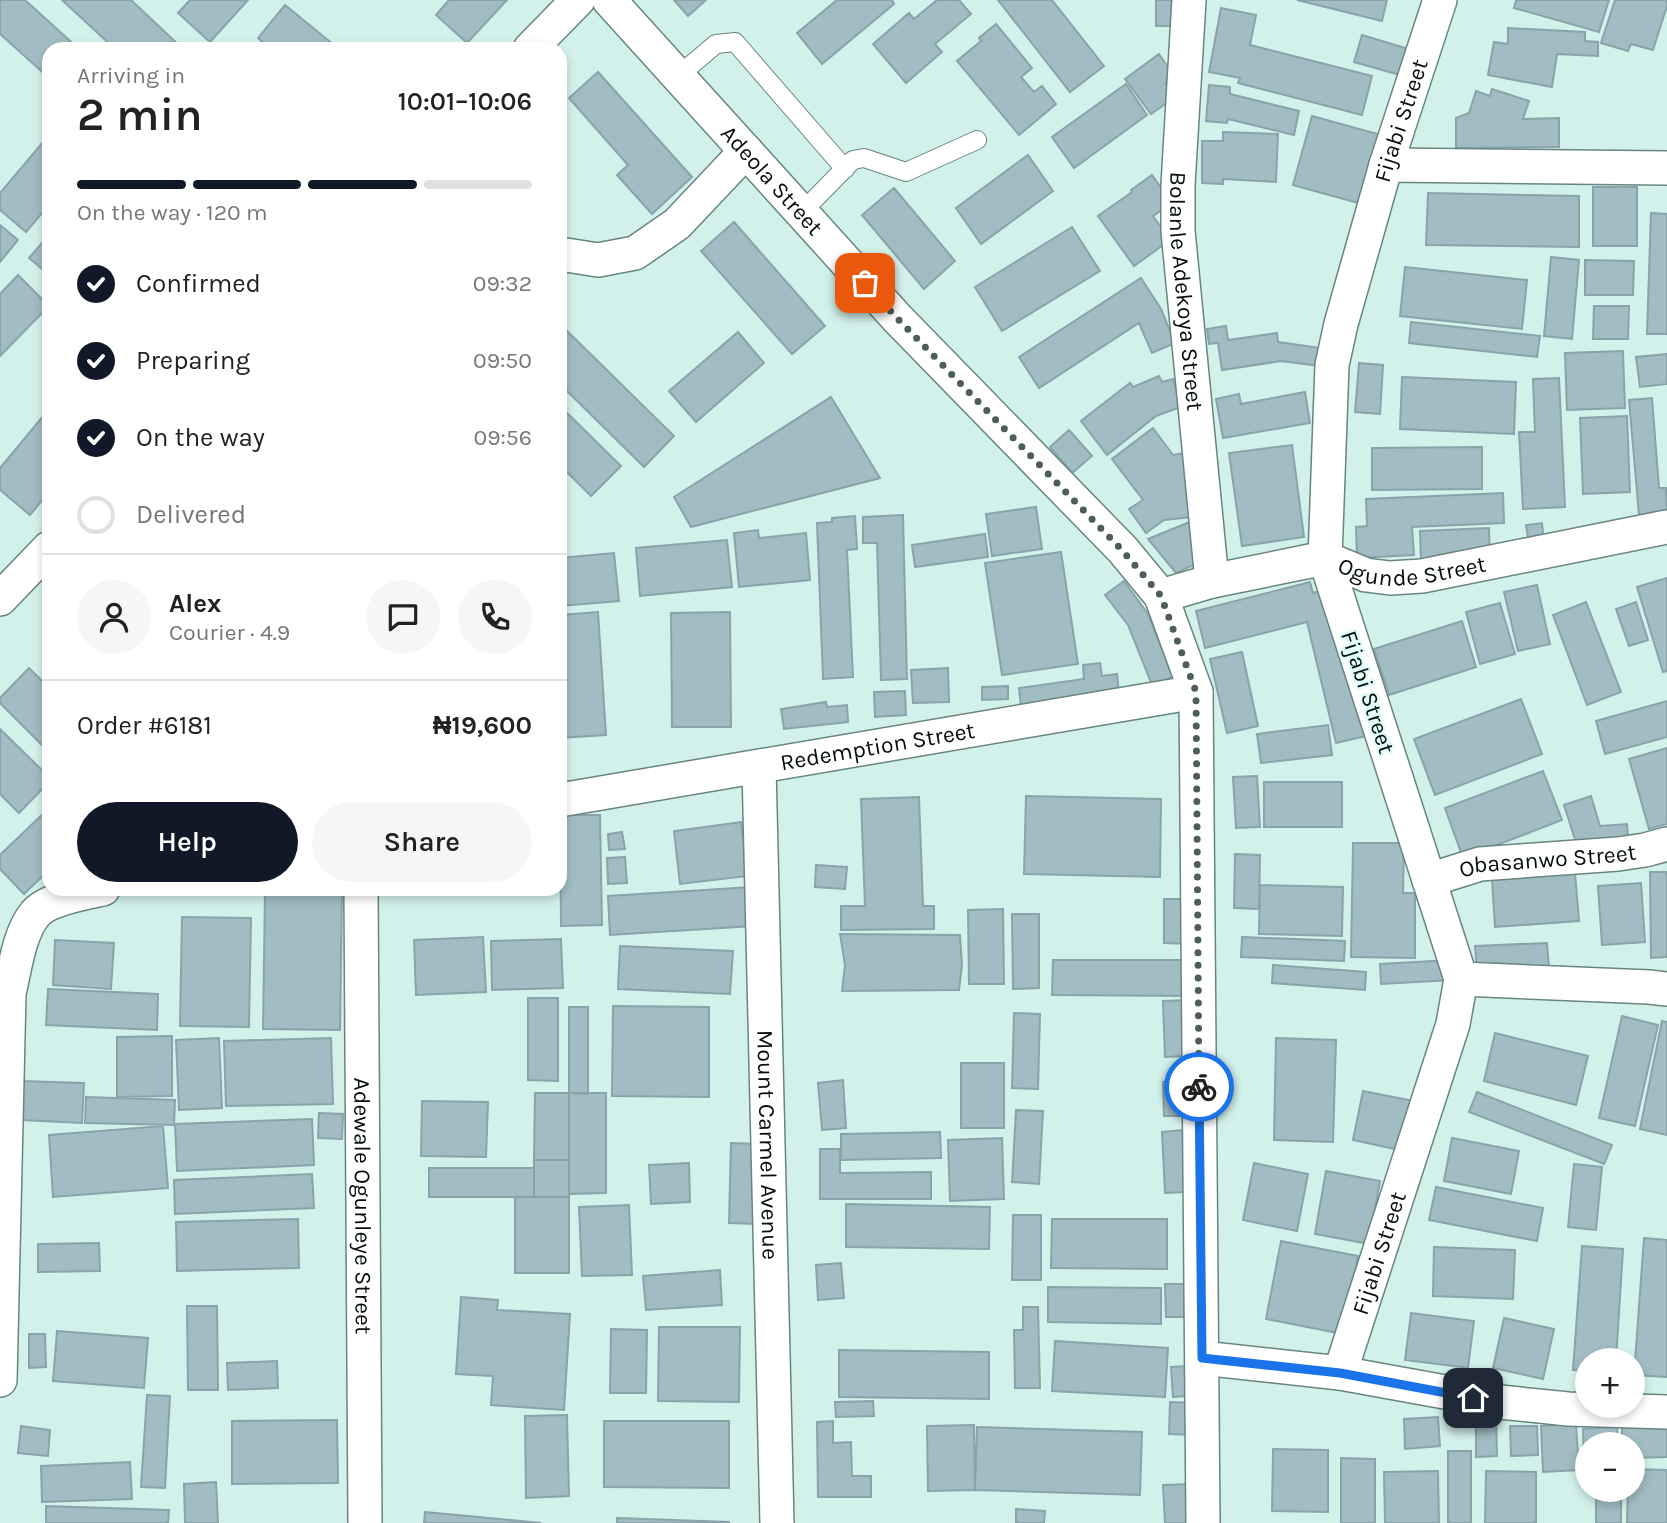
<!DOCTYPE html>
<html lang="en">
<head>
<meta charset="utf-8">
<style>
	:root { --surface:#fff; --page:#f6f6f6; --text:#222; --muted:#767676; --line:#e0e0e0; --accent:#111827 }
	body { margin:0; font-family:Karla,sans-serif; background:var(--page); color:var(--text); height:100vh; display:flex; flex-direction:column; font-size:26px; white-space:nowrap }
	* { box-sizing:border-box; margin:0 }
	p { font-size:23px; color:var(--muted) }
	.icon { flex:none; width:38px; height:38px; fill:none; stroke:currentColor; stroke-width:2; stroke-linecap:round; stroke-linejoin:round }
	.map { position:relative; flex:1; overflow:hidden }
	.panel { position:absolute; left:42px; top:42px; width:525px; height:854px; display:flex; flex-direction:column; background:var(--surface); border-radius:21px; box-shadow:0 4px 10px #0003 }
	.panel>* { flex:none }
	.controls { position:absolute; left:1575px; top:1348px; display:grid; gap:14px }
	.controls a { display:grid; place-items:center; width:70px; height:70px; border-radius:50%; background:var(--surface); box-shadow:0 4px 10px #0003; font-size:35px }
	.pin { position:absolute; display:grid; place-items:center; width:60px; height:60px; color:#fff; margin:-30px; border-radius:14px; box-shadow:0 4px 10px #0006 }
	.courier { position:absolute; display:grid; place-items:center; width:70px; height:70px; margin:-35px; border:5px solid #1a73e8; border-radius:50%; background:#fff; color:#222; box-shadow:0 2px 9px #0007 }
	.overview em { font-style:normal; font-weight:600 }
	.overview div { display:flex; flex-direction:column-reverse }
	.overview { display:flex; align-items:center; justify-content:space-between; height:119px; padding:0 35px }
	h1 { font-size:46px; font-weight:600; line-height:52px }
	.bar { display:grid; grid-template-columns:repeat(4,1fr); gap:10px 7px; align-content:center; height:84px; padding:0 35px }
	.bar i { height:9px; border-radius:5px; background:var(--line) }
	.bar .active { background:var(--accent) }
	.bar p { grid-column:span 4 }
	.line { display:flex; align-items:center; gap:18px; padding:0 35px; border-top:2px solid var(--line) }
	.line div { flex:1 }
	.round { display:grid; place-items:center; flex:none; width:74px; height:74px; border-radius:37px; background:var(--page) }
	ol { padding:0 35px; list-style:none }
	li { display:flex; align-items:center; gap:21px; height:77px }
	li p { margin-inline-start:auto }
	li .icon { padding:7px; border-radius:50%; background:var(--accent); color:#fff; stroke-width:4 }
	li:last-child { color:var(--muted) }
	li i { width:38px; height:38px; border:4px solid var(--line); border-radius:50% }
	.button { display:flex; gap:14px; margin-top:auto; padding:14px 35px }
	.button a { flex:1; height:80px; border-radius:42px; background:var(--accent); color:#fff; font-size:28px; font-weight:600; line-height:80px; text-align:center }
	.button a+a { background:var(--page); color:var(--text) }
	.map>svg:first-child { display:block }
	.building { fill:#a1bdc3; stroke:#88a4aa; stroke-width:2 }
	.lines { fill:none; stroke-linecap:round; stroke-linejoin:round }
	.service-casing { stroke:#698580; stroke-width:20 }
	.minor-casing { stroke:#698580; stroke-width:36 }
	.service { stroke:#fff; stroke-width:18 }
	.minor { stroke:#fff; stroke-width:33 }
	.done { stroke:#4d5d5b; stroke-width:7; stroke-dasharray:0 12.6 }
	.route { stroke:#1a73e8; stroke-width:9 }
	.labels { text-anchor:middle; stroke-width:5; stroke-linejoin:round; paint-order:stroke }
	.street-label { font-size:23px; fill:#050e0d; stroke:#e0fef9 }
</style>
</head>
<body>
<div class="map">
<svg width="1667" height="1523" viewBox="0 0 1667 1523">
	<rect width="100%" height="100%" fill="#d3f1eb"/>
	<path class="building" d="M0 0H25L79 49H49V78L0 34Z
		M62 0H131L183 49H115Z
		M190 0H248L210 42 178 13Z
		M449 0H507L467 43 436 15Z
		M674 0H706L688 16Z
		M837 0H892L894 4 822 64 797 33Z
		M937 0H959L971 14 935 44 942 52 906 83 873 44 909 13 914 19Z
		M998 0H1052L1104 66 1070 92Z
		M1156 0H1185V26H1156Z
		M1297 0H1387L1382 21Z
		M1516 0H1609L1599 32 1514 8Z
		M1615 0H1667V6L1653 50 1631 44 1628 51 1601 43Z
		M285 5 339 49H271L258 38Z
		M1221 8 1256 15 1250 45 1372 76 1362 115 1238 83 1240 78 1209 72Z
		M996 24 1032 68 1021 77 1034 92 1042 86 1056 104 1019 135 957 61 981 41 979 38Z
		M1508 28 1585 32V41L1598 42V56L1557 54 1552 87 1488 75 1494 42 1508 44Z
		M1362 35 1415 51 1407 77 1354 62Z
		M1159 54 1174 76 1165 83 1175 97 1151 114 1125 79Z
		M598 72 692 177 652 214 617 175 628 165 569 98Z
		M1126 84 1147 115 1074 168 1052 137Z
		M1209 85 1230 87V94L1299 111 1294 135 1228 119 1227 123 1206 121Z
		M1492 89 1529 101 1523 119 1559 118V147L1456 148V118L1469 113 1476 91 1490 96Z
		M1312 116 1381 135 1362 204 1293 185Z
		M1223 132 1278 134 1276 182 1223 179V184L1202 183V141H1223Z
		M49 135V205L26 232 0 210V193Z
		M1028 155 1053 191 981 244 956 208Z
		M1152 175 1172 203 1153 216 1170 240 1134 266 1098 216 1132 192 1131 190Z
		M1593 187H1637V246H1593Z
		M894 188 955 261 924 289 862 215Z
		M1428 193 1579 196V247L1426 245Z
		M1651 213 1667 214V334H1647Z
		M734 222 825 326 792 354 701 251Z
		M0 225 18 240 0 262Z
		M1072 227 1100 271 1002 331 975 287Z
		M49 235V275L29 258Z
		M1551 257 1579 260 1572 339 1544 336Z
		M1585 260 1634 261 1633 295H1585Z
		M1405 267 1527 280 1522 329 1400 316Z
		M18 275 49 306 0 356V294Z
		M1141 278 1161 309 1175 343 1152 353 1139 323 1039 388 1019 357Z
		M1594 306H1629L1628 339H1593Z
		M1411 322 1540 336 1537 357 1409 343Z
		M560 324 674 436 644 467 560 384Z
		M1226 326 1228 340 1277 333 1278 342 1321 348 1320 366 1281 361 1222 370 1218 343 1209 344 1207 329Z
		M738 332 764 363 696 422 669 391Z
		M1623 351 1625 408 1567 410 1565 353Z
		M1667 354V384L1640 387 1636 357Z
		M1359 363 1383 365 1380 414 1355 412Z
		M1159 376 1162 382 1173 379 1181 407 1156 416 1107 455 1081 421 1130 383 1133 387Z
		M1402 377 1516 382 1514 434 1400 429Z
		M1559 378 1565 507 1523 509 1519 432H1535L1533 379Z
		M1305 392 1310 423 1223 438 1216 399 1239 394 1241 404Z
		M831 397 880 478 691 527 674 497Z
		M1652 398 1659 488H1666L1667 513 1639 515 1629 400Z
		M560 406 621 466 591 496 560 465Z
		M49 409V492L30 515 0 490V468Z
		M1627 416 1630 492 1583 494 1580 418Z
		M1153 428 1173 455 1185 453 1192 517 1164 520 1146 533 1129 509 1143 500 1112 459Z
		M1069 430 1092 456 1072 473 1050 447Z
		M1292 445 1304 537 1242 546 1229 453Z
		M1482 447V489L1372 490V448Z
		M1503 493 1504 523 1412 527 1414 555 1357 558 1356 527 1367 526 1366 499Z
		M1036 507 1042 549 992 556 986 514Z
		M903 515 907 679 881 680 877 543H863V517Z
		M855 516 857 549 847 550 853 677 823 679 817 523 832 522V518Z
		M1192 521 1198 563 1176 573 1148 539Z
		M1542 523 1544 543 1529 545 1526 525Z
		M1489 528 1490 558 1421 562 1420 531Z
		M758 530 759 538 806 533 810 580 739 587 734 533Z
		M985 534 988 557 915 567 912 545Z
		M727 540 732 587 640 596 636 548Z
		M1061 552 1078 664 1002 675 985 563Z
		M614 553 619 601 560 606V558Z
		M1667 578V671L1663 672 1637 587Z
		M1124 581 1148 614 1173 677 1152 685 1128 625 1105 595Z
		M1310 582 1313 593 1329 589 1366 736 1336 743 1307 622 1205 648 1196 611Z
		M1537 585 1550 644 1518 651 1504 592Z
		M1586 602 1621 692 1587 705 1553 615Z
		M1636 602 1648 640 1629 646 1616 609Z
		M1500 603 1515 654 1480 664 1466 612Z
		M598 612 606 735 560 738V615Z
		M730 612 731 727H672L671 613Z
		M1462 621 1476 667 1389 695 1374 649Z
		M1242 652 1258 726 1227 733 1210 659Z
		M1100 663 1102 676 1117 674 1119 693 1021 707 1019 688 1084 679 1083 665Z
		M29 668 49 688V752L0 703V698Z
		M948 668 949 702 913 703 911 670Z
		M1008 686V699L982 700V687Z
		M905 691 906 715 875 717 874 692Z
		M1521 699 1542 754 1435 795 1414 739Z
		M1667 701V737L1605 754 1596 721Z
		M826 702 827 707 847 705 848 722 784 729 781 709Z
		M1328 725 1332 755 1261 763 1257 734Z
		M0 729 49 777V782L19 813 0 794Z
		M1667 748V824L1649 829 1629 759Z
		M1543 771 1562 820 1463 858 1445 808Z
		M1257 776 1260 827 1236 828 1233 777Z
		M1264 782H1342V827H1264Z
		M1026 796 1161 799 1160 877 1024 874Z
		M1591 796 1600 826 1627 824 1629 848 1579 852 1564 805Z
		M919 797 923 906H934V929L841 930V906H865L861 799Z
		M49 808V870L24 894 0 869V855Z
		M560 815H600L602 925 561 926Z
		M741 822 748 876 680 884 674 831Z
		M622 832 625 849 609 850 608 834Z
		M1353 843H1404L1403 893H1415V958L1351 957Z
		M1235 854 1260 855 1259 909 1234 908Z
		M625 857 627 883 608 884 607 858Z
		M816 865 847 867 845 889 815 887Z
		M1650 872H1667V957L1651 958Z
		M1575 873 1579 921 1495 927 1492 879Z
		M1641 883 1645 942 1602 945 1598 886Z
		M1260 885 1343 887 1342 936 1259 934Z
		M751 887 753 926 610 935 608 896Z
		M265 892 342 893 340 1030 263 1029Z
		M1164 899H1192L1191 944 1164 943Z
		M1003 909 1004 984H969L968 910Z
		M1012 914H1039V988L1013 989Z
		M182 917 251 918 249 1027 180 1026Z
		M840 934 960 935 962 965 959 990 842 991 845 965Z
		M483 937 486 992 416 995 414 940Z
		M1242 937 1345 941 1344 961 1241 957Z
		M561 939 563 988 492 990 491 941Z
		M55 940 114 943 111 989 53 985Z
		M1547 943 1549 968 1477 972 1475 946Z
		M620 946 733 951 730 994 618 989Z
		M1053 960H1190V996L1052 995Z
		M1451 960 1452 980 1381 984 1380 964Z
		M1273 965 1366 972 1365 990 1272 983Z
		M48 989 158 994 157 1030 46 1025Z
		M528 998H558V1081L528 1080Z
		M1187 1000 1189 1056 1165 1057 1163 1001Z
		M613 1006 709 1007V1097L612 1096Z
		M569 1007H588V1094L569 1093Z
		M1014 1013 1040 1014 1038 1089 1012 1088Z
		M1622 1016 1658 1025 1635 1126 1599 1118Z
		M1662 1021 1667 1022V1135L1640 1129Z
		M1495 1033 1588 1056 1576 1105 1484 1081Z
		M172 1036V1096L117 1097V1037Z
		M219 1038 222 1108 179 1110 176 1040Z
		M331 1038 333 1104 226 1106 224 1041Z
		M1276 1038 1336 1040 1333 1142 1274 1140Z
		M961 1063H1004V1128H961Z
		M843 1080 846 1128 822 1130 818 1083Z
		M22 1081 84 1083 82 1123 21 1120Z
		M1185 1081 1186 1116H1164L1163 1082Z
		M1363 1091 1414 1101 1404 1151 1353 1140Z
		M1477 1092 1612 1145 1604 1164 1469 1112Z
		M535 1093H569V1160H534Z
		M569 1093H606V1193L569 1194Z
		M86 1097 175 1100 174 1125 85 1123Z
		M422 1101 488 1102 486 1157 421 1156Z
		M1016 1110 1043 1111 1039 1184 1012 1182Z
		M319 1113 343 1114 342 1139 318 1138Z
		M312 1119 314 1165 177 1171 175 1124Z
		M163 1126 168 1188 53 1197 49 1135Z
		M1182 1130 1186 1192 1165 1193 1162 1132Z
		M940 1132 941 1158 841 1160V1134Z
		M1002 1138 1004 1199 950 1201 948 1140Z
		M1452 1138 1519 1151 1511 1194 1444 1181Z
		M731 1143 759 1144 757 1224 729 1223Z
		M820 1149H840V1173L931 1172V1199H820Z
		M534 1160H569V1197H534Z
		M689 1163 690 1202 651 1204 649 1165Z
		M1254 1163 1308 1174 1297 1231 1243 1220Z
		M1574 1164 1602 1167 1596 1230 1568 1227Z
		M429 1168H534V1197H429Z
		M1326 1171 1380 1181 1369 1244 1315 1234Z
		M312 1174 314 1208 175 1214 174 1180Z
		M1436 1187 1543 1208 1537 1241 1429 1220Z
		M515 1197H569V1273H515Z
		M846 1204 990 1207 989 1249 846 1247Z
		M629 1205 632 1275 582 1276 579 1207Z
		M1013 1215H1041V1280H1012Z
		M298 1219 299 1268 177 1271 176 1222Z
		M1052 1219H1167V1269L1051 1268Z
		M1644 1238 1667 1240V1377L1634 1375Z
		M1281 1241 1358 1256 1343 1334 1266 1319Z
		M99 1243 100 1271 38 1272V1244Z
		M1582 1246 1623 1249 1616 1360H1587V1371L1573 1370Z
		M1434 1247 1515 1250 1513 1299 1433 1296Z
		M841 1263 844 1298 818 1300 816 1265Z
		M720 1270 722 1305 646 1310 643 1276Z
		M1165 1284H1185L1186 1317H1166Z
		M1048 1287 1161 1288V1324L1048 1322Z
		M461 1297 498 1300 497 1310 570 1314 564 1410 491 1405 493 1376 456 1374Z
		M187 1306H217L218 1390H188Z
		M1023 1307H1038L1040 1388H1015L1014 1330H1023Z
		M1411 1313 1474 1321 1468 1368 1405 1360Z
		M1504 1318 1554 1329 1543 1379 1493 1368Z
		M659 1327H740L739 1402 658 1401Z
		M611 1329 647 1330 646 1393H610Z
		M57 1331 148 1338 144 1388 53 1381Z
		M29 1334H45L46 1367 29 1368Z
		M1055 1341 1168 1348 1165 1397 1052 1391Z
		M839 1350 989 1352V1399L839 1397Z
		M277 1361 278 1388 228 1390 227 1363Z
		M1187 1366 1188 1396 1173 1397 1171 1367Z
		M147 1395 170 1396 165 1488 141 1487Z
		M873 1401 874 1416 836 1417 835 1402Z
		M1170 1402 1193 1403 1192 1435 1169 1434Z
		M567 1415 569 1496 526 1498 525 1416Z
		M1438 1417 1440 1446 1405 1449 1404 1419Z
		M1476 1418H1496L1497 1456 1476 1457Z
		M337 1420 338 1483 232 1484V1421Z
		M604 1421H729V1488L604 1487Z
		M833 1421V1443L851 1442 852 1476H871V1497H818L817 1422Z
		M1667 1422V1457L1633 1458V1444H1622V1423Z
		M1576 1424 1579 1470 1543 1472 1541 1426Z
		M974 1425 975 1490 928 1491 927 1426Z
		M21 1426 50 1430 48 1456 18 1453Z
		M1510 1426H1537L1538 1455 1511 1456Z
		M977 1427 1142 1432 1140 1495 975 1490Z
		M1617 1427 1618 1444H1587V1475H1584L1583 1429Z
		M1273 1449 1328 1450V1512L1272 1511Z
		M1448 1451H1471V1523H1448Z
		M1341 1458 1375 1459V1523H1341Z
		M130 1462 132 1499 42 1502 41 1466Z
		M1633 1469 1667 1470V1523H1627L1628 1489H1633Z
		M1438 1471 1439 1523H1385L1384 1472Z
		M1486 1471 1536 1472V1523H1485Z
		M216 1482 218 1523H185L184 1484Z
		M1191 1484 1193 1523H1165L1163 1485Z
		M1596 1490H1621V1523H1596Z
		M46 1506 169 1510 168 1523H46Z
		M1016 1509 1045 1511 1044 1523H1016Z
		M425 1512 541 1523H424Z
		M617 1518 729 1522V1523H617Z"/>
	<g class="lines">
		<g class="service-casing">
			<path id="service" d="M678 76 716 44 735 42 845 169
				M802 212 853 160 864 158 906 172 977 140"/>
		</g>
		<g class="minor-casing">
			<g id="minor">
				<path id="s1" d="M609 0 897 318 1123 550 1161 596 1196 692 1203 1523"/>
				<path id="s2" d="M1189 0 1178 185V231L1212 581"/>
				<path d="M530 49 578 0"/>
				<path d="M1386 165 1667 168"/>
				<path d="M560 254 598 260 635 253 677 224 746 151"/>
				<path id="s3" d="M1161 596 1212 581 1325 558 1366 575 1390 578 1422 576 1667 527"/>
				<path d="M0 599 49 548"/>
				<path id="s4" d="M759 767 777 1523"/>
				<path id="s5" d="M560 800 1196 692"/>
				<path id="s6" d="M1429 880 1480 864 1618 854 1645 850 1667 844"/>
				<path id="s7" d="M361 889 365 1523"/>
				<path d="M1461 979 1649 987 1667 989"/>
				<path d="M1202 1358 1340 1373 1500 1402 1568 1409 1667 1412"/>
				<path id="s8" d="M1340 1373 1453 1024 1461 979 1325 558 1332 365 1341 324 1386 165 1440 0"/>
				<path d="M0 1380 9 993C15 969 19 933 35 914 47 899 84 893 103 889"/>
			</g>
		</g>
		<use href="#service" class="service"/>
		<use href="#minor" class="minor"/>
	</g>
	<g class="lines">
		<path class="done" d="M865 283 897 318 1122 550 1161 596 1196 692 1199 1087"/>
		<path class="route" d="M1199 1087 1202 1358 1340 1373 1473 1398"/>
	</g>
	<g class="labels">
		<g class="street-label">
			<text dy="8" stroke="none"><textPath href="#s8" startOffset="1302">Fijabi Street</textPath></text>
			<text dy="8" stroke="none"><textPath href="#s1" startOffset="243">Adeola Street</textPath></text>
			<text dy="8" stroke="none"><textPath href="#s2" startOffset="292">Bolanle Adekoya Street</textPath></text>
			<text dy="8" stroke="none"><textPath href="#s3" startOffset="259">Ogunde Street</textPath></text>
			<text transform="translate(1368 692) rotate(72)" y="8">Fijabi Street</text>
			<text dy="8" stroke="none"><textPath href="#s5" startOffset="322">Redemption Street</textPath></text>
			<text dy="8" stroke="none"><textPath href="#s6" startOffset="121">Obasanwo Street</textPath></text>
			<text dy="8" stroke="none"><textPath href="#s4" startOffset="378">Mount Carmel Avenue</textPath></text>
			<text dy="8" stroke="none"><textPath href="#s7" startOffset="317">Adewale Ogunleye Street</textPath></text>
			<text dy="8" stroke="none"><textPath href="#s8" startOffset="126">Fijabi Street</textPath></text>
		</g>
	</g>
</svg>
<div class="controls">
<a>+</a>
<a>−</a>
</div>
<div class="pin" style="left:865px;top:283px;background:#ea580c"><svg class="icon" aria-label="bag" viewBox="0 0 24 24"><path d="M5 8h14l-1 12H6zM9 8a3 3 0 0 1 6 0"/></svg></div>
<div class="pin" style="left:1473px;top:1398px;background:#1f2937"><svg class="icon" aria-label="home" viewBox="0 0 24 24"><path d="M3 11l9-7 9 7M6 9v11h12V9"/></svg></div>
<div class="courier" style="left:1199px;top:1087px"><svg class="icon" aria-label="bike" viewBox="0 0 24 24"><circle cx="6" cy="16" r="4"/><circle cx="18" cy="16" r="4"/><path d="M6 16l4-8h5l3 8M10 8l3 8H6M13 5h3"/></svg></div>
<section class="panel">
<div class="overview"><div><h1>2 min</h1><p>Arriving in</p></div><em>10:01–10:06</em></div>
<div class="bar"><i class="active"></i><i class="active"></i><i class="active"></i><i></i><p>On the way · 120 m</p></div>
<ol>
<li><svg class="icon" aria-label="check" viewBox="0 0 24 24"><path d="M5 12l5 5 9-10"/></svg>Confirmed<p>09:32</p></li>
<li><svg class="icon" aria-label="check" viewBox="0 0 24 24"><path d="M5 12l5 5 9-10"/></svg>Preparing<p>09:50</p></li>
<li><svg class="icon" aria-label="check" viewBox="0 0 24 24"><path d="M5 12l5 5 9-10"/></svg>On the way<p>09:56</p></li>
<li><i></i>Delivered</li>
</ol>
<div class="line" style="height:126px"><a class="round"><svg class="icon" aria-label="person" viewBox="0 0 24 24"><circle cx="12" cy="8" r="4"/><path d="M4 21q1-7 8-7t8 7"/></svg></a><div><b>Alex</b><p>Courier · 4.9</p></div><a class="round"><svg class="icon" aria-label="chat" viewBox="0 0 24 24"><path d="M4 5h16v11H9l-5 4z"/></svg></a><a class="round"><svg class="icon" aria-label="phone" viewBox="0 0 24 24"><path d="M5 4h4l2 5-3 2q2 4 5 5l2-3 5 2v4C11 20 4 13 5 4z"/></svg></a></div>
<div class="line" style="height:91px"><div>Order #6181</div><b>₦19,600</b></div>
<div class="button"><a>Help</a><a>Share</a></div>
</section>
</div>
</body>
</html>
